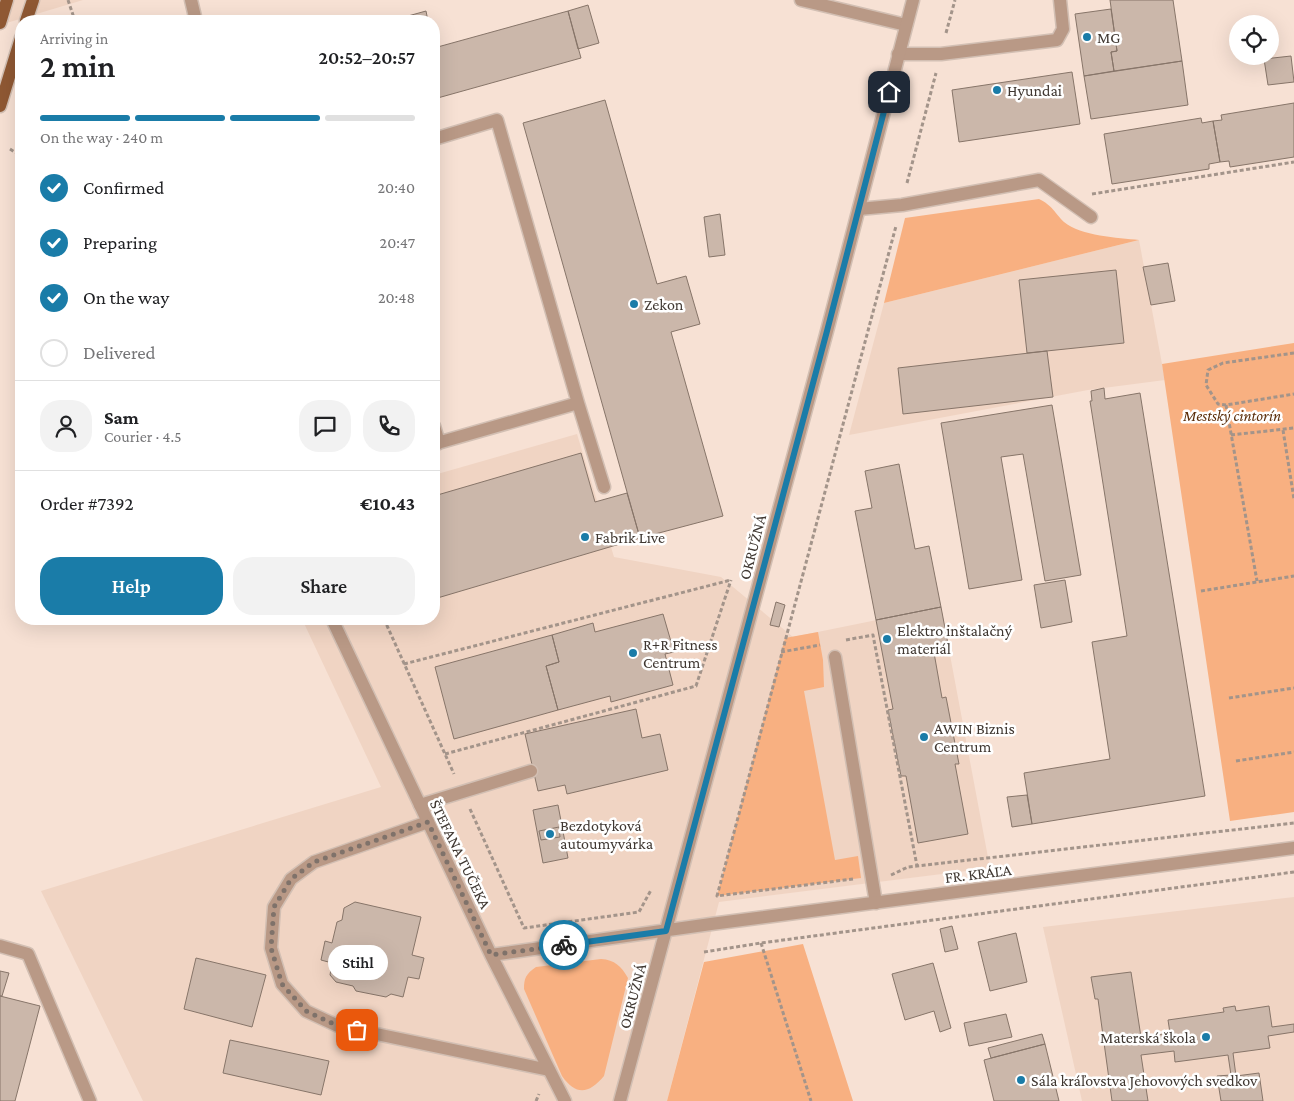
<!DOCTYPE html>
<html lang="en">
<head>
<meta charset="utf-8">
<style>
	:root { --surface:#fff; --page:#f2f2f2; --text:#202124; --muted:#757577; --line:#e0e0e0; --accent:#1a7ca8 }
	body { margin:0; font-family:"Crimson Pro",serif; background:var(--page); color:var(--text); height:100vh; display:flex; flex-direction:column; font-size:19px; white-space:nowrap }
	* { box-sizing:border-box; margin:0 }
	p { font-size:16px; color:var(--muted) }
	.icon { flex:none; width:28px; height:28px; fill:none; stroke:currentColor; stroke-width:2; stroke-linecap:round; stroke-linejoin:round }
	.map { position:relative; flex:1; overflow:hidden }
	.side { position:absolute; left:15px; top:15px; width:425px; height:610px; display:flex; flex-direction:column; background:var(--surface); border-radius:20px; box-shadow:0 5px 20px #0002 }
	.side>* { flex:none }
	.buttons { position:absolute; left:1229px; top:15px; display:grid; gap:10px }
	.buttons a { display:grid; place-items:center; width:50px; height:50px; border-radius:50%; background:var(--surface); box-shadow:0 5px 20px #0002; font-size:25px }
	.pin { position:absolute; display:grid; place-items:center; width:42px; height:42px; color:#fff; margin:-21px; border-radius:10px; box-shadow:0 2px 8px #0006 }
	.courier { position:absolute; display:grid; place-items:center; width:50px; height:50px; margin:-25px; border:4px solid #1a7ca8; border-radius:50%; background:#fff; color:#222; box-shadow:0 1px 6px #0007 }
	.bubble { position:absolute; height:35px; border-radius:18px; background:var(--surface); box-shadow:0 5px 20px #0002; font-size:16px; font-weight:600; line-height:35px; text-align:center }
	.head em { font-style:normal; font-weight:600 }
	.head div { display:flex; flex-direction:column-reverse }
	.head { display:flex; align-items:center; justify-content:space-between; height:85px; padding:0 25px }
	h1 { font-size:32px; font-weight:600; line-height:38px }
	.bar { display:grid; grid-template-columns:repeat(4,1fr); gap:8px 5px; align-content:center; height:60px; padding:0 25px }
	.bar i { height:6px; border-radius:4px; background:var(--line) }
	.bar .selected { background:var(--accent) }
	.bar p { grid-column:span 4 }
	.line { display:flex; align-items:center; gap:12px; padding:0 25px; border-top:1px solid var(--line) }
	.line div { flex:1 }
	.round { display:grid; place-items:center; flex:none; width:52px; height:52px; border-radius:20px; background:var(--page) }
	ol { padding:0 25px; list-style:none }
	li { display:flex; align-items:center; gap:15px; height:55px }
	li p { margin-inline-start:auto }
	li .icon { padding:5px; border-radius:50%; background:var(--accent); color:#fff; stroke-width:4 }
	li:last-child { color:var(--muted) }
	li i { width:28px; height:28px; border:2px solid var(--line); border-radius:50% }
	.action { display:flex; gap:10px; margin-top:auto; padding:10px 25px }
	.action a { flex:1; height:58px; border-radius:20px; background:var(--accent); color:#fff; font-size:20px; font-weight:600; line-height:58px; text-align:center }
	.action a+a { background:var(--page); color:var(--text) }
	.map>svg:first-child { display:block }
	.built { fill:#f0d4c3 }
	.green { fill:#f8b081 }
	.building { fill:#cbb7aa; stroke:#877569 }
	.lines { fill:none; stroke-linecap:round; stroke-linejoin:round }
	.lane-casing { stroke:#d2bfb3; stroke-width:15 }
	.street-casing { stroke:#d2bfb3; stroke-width:15 }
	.primary-casing { stroke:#d2bfb3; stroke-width:15 }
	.path { stroke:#a3948a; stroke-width:3; stroke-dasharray:4 2.5; stroke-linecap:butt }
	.lane { stroke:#b99986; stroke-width:12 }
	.street { stroke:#b99986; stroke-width:12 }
	.primary { stroke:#8f5833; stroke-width:12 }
	.done { stroke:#7f726a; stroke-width:5; stroke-dasharray:0 9 }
	.route { stroke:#1a7ca8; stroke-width:6 }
	.poi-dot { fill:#1a7ca8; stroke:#fff; stroke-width:2 }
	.labels { text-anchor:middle; stroke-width:5; stroke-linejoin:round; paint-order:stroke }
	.poi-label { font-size:16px; fill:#3f3731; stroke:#fff; text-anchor:start }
	.park-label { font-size:16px; font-style:italic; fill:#5b2d09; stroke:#fff }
	.street-label { font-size:16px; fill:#3f3731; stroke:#fff }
</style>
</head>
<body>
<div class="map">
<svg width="1294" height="1101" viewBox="0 0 1294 1101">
	<rect width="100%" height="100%" fill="#f7e1d4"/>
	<path class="built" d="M0 0H83L0 25Z
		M1139 240 1165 380 1088 390 849 435 884 303Z
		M577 434 614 557 721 577 793 637 941 607 990 868 719 902 667 1101H143L41 891 381 787 302 619H434V475Z
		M1294 897V1101H1082L1043 927Z"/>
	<path class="green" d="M1039 199C1053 206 1054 212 1064 222 1081 236 1118 238 1139 240L884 303 905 218Z
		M1294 343V812L1230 821 1162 364Z
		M818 632 823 660 824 687 804 691 835 860 858 856 861 878 717 896 785 638Z
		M803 944 853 1101H667L704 962Z
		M601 959C615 960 621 966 628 978L604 1076C589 1094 576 1096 562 1076L524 989C524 978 526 974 536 967Z"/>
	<path class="building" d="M1110 0H1173L1182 61 1114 71 1111 52 1117 51Z
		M588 5 599 43 578 49 568 11Z
		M1111 9 1117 51 1111 52 1114 71 1084 76 1075 14Z
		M426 11 428 21H390Z
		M568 11 581 58 434 99V48Z
		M1291 56 1294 82 1268 85 1264 59Z
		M1182 61 1188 105 1091 119 1084 76Z
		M1072 72 1080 124 959 142 952 90Z
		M605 100 657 284 686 276 700 324 671 332 723 516 640 538 523 123Z
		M1294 103V157L1230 167 1229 161 1220 162 1213 121 1222 120 1221 115Z
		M1201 118 1202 123 1213 121 1220 162 1209 164V169L1112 184 1104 134Z
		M720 214 725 255 709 257 704 217Z
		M1168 263 1175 301 1151 305 1143 267Z
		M1116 270 1124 343 1027 353 1019 280Z
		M1047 351 1053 397 903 414 898 368Z
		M1104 388 1105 399 1140 393 1205 796 1032 824 1024 773 1110 759 1092 642 1127 636 1090 401H1092L1091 391Z
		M1052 405 1081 575 1045 581 1023 454 1001 457 1022 580 969 589 941 423Z
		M581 453 595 502 627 493 640 538 434 599V496Z
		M899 464 915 549 929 546 941 607 876 620 855 511 872 508 865 471Z
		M1065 580 1072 622 1041 628 1034 585Z
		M776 602 785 605 779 627 770 625Z
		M941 607 948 644 933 647 942 698 946 697 959 764H955L968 834 918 843 906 776H901L888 710 893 709 876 620Z
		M663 614 674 652 665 654 673 685 611 702 610 696 558 710 546 666 559 662 552 635 593 623 595 632Z
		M552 635 559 662 546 666 558 710 454 739 435 667Z
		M636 709 642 738 660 734 668 770 567 794 565 785 538 791 525 734Z
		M1027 795 1032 824 1012 827 1007 797Z
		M558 805 568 858 543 863 533 810Z
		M559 827 560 837 541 840 539 831Z
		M355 902 421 917 412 955 424 958 419 979 408 977 403 997 391 994 386 997 356 991 353 986 336 982 330 975 332 963 321 960 325 941 332 943 337 922 342 920 344 908Z
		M952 926 958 949 945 952 940 929Z
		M1016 933 1027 982 990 991 978 942Z
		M196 958 266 975 252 1027 184 1009Z
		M933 963 951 1028 940 1032 934 1011 905 1020 892 974Z
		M0 971 9 973 2 996H0Z
		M1131 972 1141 1037 1170 1033 1168 1020 1224 1012 1223 1008 1235 1006 1236 1011 1269 1006 1272 1027 1294 1024V1032L1268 1036 1270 1048 1233 1053 1236 1076 1259 1073 1263 1101H1221L1217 1076 1231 1075 1228 1055 1175 1062 1174 1051 1141 1055 1148 1101H1112L1098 999H1095L1091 977Z
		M0 996 40 1006 15 1101H0Z
		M1006 1014 1012 1037 969 1046 964 1023Z
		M1042 1034 1045 1044 991 1058 988 1048Z
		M230 1040 329 1061 321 1095 223 1073Z
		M1045 1044 1059 1101H994L984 1060Z"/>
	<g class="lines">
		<g class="lane-casing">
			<path id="lane" d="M191 0 196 21
				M801 0 906 25
				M898 54H941L1057 40 1063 29 1060 0
				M434 139 497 120 578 403 604 487
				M859 209 902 205 1039 180 1091 217
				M434 426 439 443
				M434 444 578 403
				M835 657 876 903
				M420 805 531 771
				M428 822 314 862 291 879 274 907 271 948 282 984 306 1011 338 1026 549 1070
				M0 946 28 954 90 1101"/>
		</g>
		<g class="street-casing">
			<path id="street" d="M332 619 491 955 565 1101
				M491 955 711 924 1294 848
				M620 1101 827 331 913 0"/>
		</g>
		<g class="primary-casing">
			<path id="primary" d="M26 21 33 0
				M0 23 7 0
				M0 106 21 38"/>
		</g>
		<path class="path" d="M68 0 75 21
			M946 33 955 0
			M10 149 21 156
			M907 183 936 73
			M1092 194 1294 162
			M1294 353 1223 363 1208 370 1206 385 1218 404 1226 405 1294 394
			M1226 405 1257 581
			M1283 430 1294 499
			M1231 435 1294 428
			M1201 591 1294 576
			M384 619 454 774
			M846 640 873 635 917 866
			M781 652 820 645
			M404 664 731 580
			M1229 698 1294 688
			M445 754 696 686 731 580
			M1236 761 1294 752
			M470 809 524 928 639 912 651 890
			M891 875 908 867 917 866 1294 823
			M853 879 717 896 896 226
			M761 943 811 1101
			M704 952 761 943 1294 872
			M536 1101 539 1094"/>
		<use href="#lane" class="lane"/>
		<use href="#street" class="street"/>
		<use href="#primary" class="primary"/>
	</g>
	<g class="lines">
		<path class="done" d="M357 1030 338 1026 306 1011 282 984 271 948 274 907 291 879 314 862 428 822 491 955 564 945"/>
		<path class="route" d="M564 945 666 931 827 331 889 92"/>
	</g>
	<g class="poi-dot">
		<circle cx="1087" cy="37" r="5"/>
		<circle cx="997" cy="90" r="5"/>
		<circle cx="634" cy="304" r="5"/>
		<circle cx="585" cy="537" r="5"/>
		<circle cx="887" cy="639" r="5"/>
		<circle cx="633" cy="653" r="5"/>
		<circle cx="924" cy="737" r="5"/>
		<circle cx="550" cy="834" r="5"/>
		<circle cx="1206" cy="1037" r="5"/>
		<circle cx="1021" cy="1080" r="5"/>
	</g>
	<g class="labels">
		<g class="poi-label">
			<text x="1097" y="43">MG</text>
			<text x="1007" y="96">Hyundai</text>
			<text x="644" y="310">Zekon</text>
			<text x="595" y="543">Fabrik Live</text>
			<text x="897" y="636">Elektro inštalačný<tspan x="897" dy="18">materiál</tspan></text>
			<text x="643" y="650">R+R Fitness<tspan x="643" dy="18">Centrum</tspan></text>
			<text x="934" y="734">AWIN Biznis<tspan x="934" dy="18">Centrum</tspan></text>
			<text x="560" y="831">Bezdotyková<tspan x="560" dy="18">autoumyvárka</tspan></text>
			<text x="1196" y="1043" text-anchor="end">Materská škola</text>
			<text x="1031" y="1086">Sála kráľovstva Jehovových svedkov</text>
		</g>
		<g class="park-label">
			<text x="1232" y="421">Mestský cintorín</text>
		</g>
		<g class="street-label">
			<text transform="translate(752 547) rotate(-75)" y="6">OKRUŽNÁ</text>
			<text transform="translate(461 854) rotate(64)" y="6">ŠTEFANA TUČEKA</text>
			<text transform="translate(978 873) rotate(-7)" y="6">FR. KRÁĽA</text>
			<text transform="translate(632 996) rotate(-75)" y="6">OKRUŽNÁ</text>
		</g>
	</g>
</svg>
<div class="buttons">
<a><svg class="icon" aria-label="locate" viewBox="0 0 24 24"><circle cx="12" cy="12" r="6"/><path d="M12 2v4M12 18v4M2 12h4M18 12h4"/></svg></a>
</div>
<div class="pin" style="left:357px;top:1030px;background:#ea580c"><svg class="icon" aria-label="bag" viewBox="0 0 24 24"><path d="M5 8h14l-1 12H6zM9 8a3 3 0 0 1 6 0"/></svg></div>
<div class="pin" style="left:889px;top:92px;background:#1f2937"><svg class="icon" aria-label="home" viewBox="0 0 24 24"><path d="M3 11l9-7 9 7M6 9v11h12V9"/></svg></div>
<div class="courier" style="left:564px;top:945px"><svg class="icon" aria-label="bike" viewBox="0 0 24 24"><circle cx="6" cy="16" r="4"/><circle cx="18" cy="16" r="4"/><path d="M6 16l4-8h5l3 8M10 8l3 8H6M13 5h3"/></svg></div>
<div class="bubble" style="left:328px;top:945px;width:60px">Stihl</div>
<section class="side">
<div class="head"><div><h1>2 min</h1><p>Arriving in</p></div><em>20:52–20:57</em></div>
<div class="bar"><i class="selected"></i><i class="selected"></i><i class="selected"></i><i></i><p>On the way · 240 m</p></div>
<ol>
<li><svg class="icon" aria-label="check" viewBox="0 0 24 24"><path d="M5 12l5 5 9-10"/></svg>Confirmed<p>20:40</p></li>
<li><svg class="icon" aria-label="check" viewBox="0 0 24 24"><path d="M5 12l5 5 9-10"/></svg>Preparing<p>20:47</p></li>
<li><svg class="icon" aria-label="check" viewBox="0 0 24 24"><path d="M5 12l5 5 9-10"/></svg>On the way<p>20:48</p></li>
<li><i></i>Delivered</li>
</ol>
<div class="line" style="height:90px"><a class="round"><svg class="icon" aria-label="person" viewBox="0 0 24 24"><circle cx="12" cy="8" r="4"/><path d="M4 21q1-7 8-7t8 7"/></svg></a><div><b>Sam</b><p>Courier · 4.5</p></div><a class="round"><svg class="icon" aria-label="chat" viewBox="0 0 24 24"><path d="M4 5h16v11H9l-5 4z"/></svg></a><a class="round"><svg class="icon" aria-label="phone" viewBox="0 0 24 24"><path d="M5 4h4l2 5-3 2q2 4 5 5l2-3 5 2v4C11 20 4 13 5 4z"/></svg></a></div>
<div class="line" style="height:65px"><div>Order #7392</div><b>€10.43</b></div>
<div class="action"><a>Help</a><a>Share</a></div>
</section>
</div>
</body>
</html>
